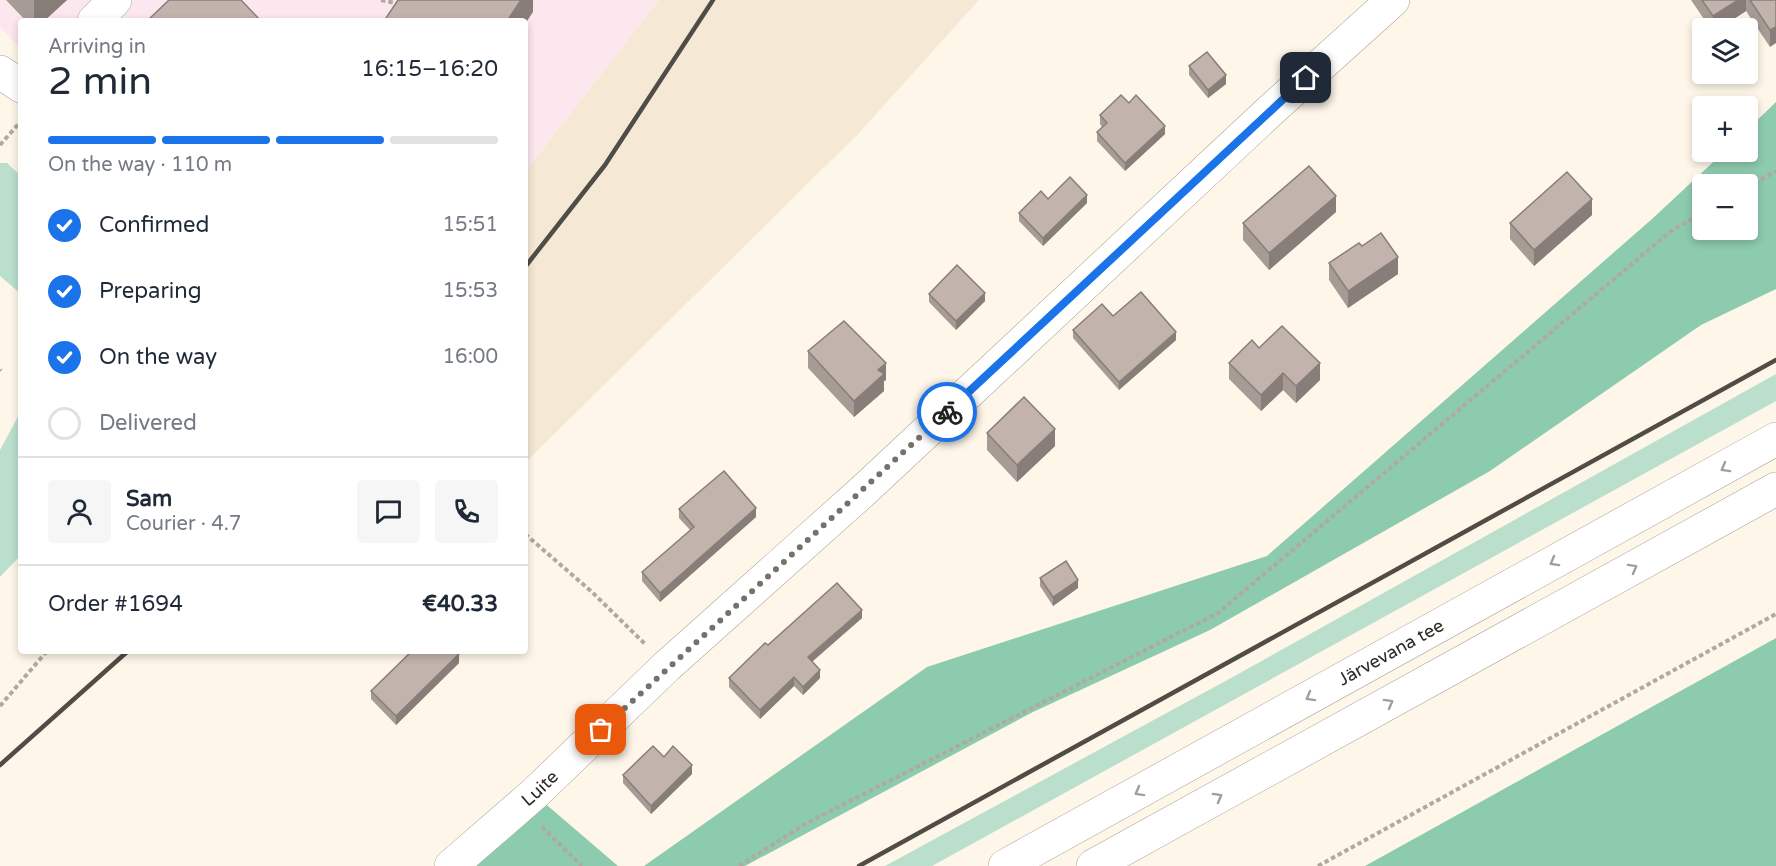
<!DOCTYPE html>
<html lang="en">
<head>
<meta charset="utf-8">
<style>
	:root { --surface:#fff; --page:#f6f6f7; --text:#1f2937; --muted:#747a83; --line:#e0e1e3; --accent:#1a73e8 }
	body { margin:0; font-family:"Varela Round",sans-serif; background:var(--page); color:var(--text); height:100vh; display:flex; flex-direction:column; font-size:22px; white-space:nowrap }
	* { box-sizing:border-box; margin:0 }
	p { font-size:20px; color:var(--muted) }
	.icon { flex:none; width:33px; height:33px; fill:none; stroke:currentColor; stroke-width:2; stroke-linecap:round; stroke-linejoin:round }
	.map { position:relative; flex:1; overflow:hidden }
	.details { position:absolute; left:18px; top:18px; width:510px; height:636px; display:flex; flex-direction:column; background:var(--surface); border-radius:6px; box-shadow:0 3px 9px #0003 }
	.details>* { flex:none }
	.controls { position:absolute; left:1692px; top:18px; display:grid; gap:12px }
	.controls a { display:grid; place-items:center; width:66px; height:66px; border-radius:6px; background:var(--surface); box-shadow:0 3px 9px #0003; font-size:30px }
	.pin { position:absolute; display:grid; place-items:center; width:51px; height:51px; color:#fff; margin:-26px; border-radius:12px; box-shadow:0 3px 9px #0006 }
	.courier { position:absolute; display:grid; place-items:center; width:60px; height:60px; margin:-30px; border:4px solid #1a73e8; border-radius:50%; background:#fff; color:#222; box-shadow:0 2px 8px #0007 }
	.headline em { font-style:normal; font-weight:600 }
	.headline div { display:flex; flex-direction:column-reverse }
	.headline { display:flex; align-items:center; justify-content:space-between; height:102px; padding:0 30px }
	h1 { font-size:39px; font-weight:600; line-height:45px }
	.bar { display:grid; grid-template-columns:repeat(4,1fr); gap:9px 6px; align-content:center; height:72px; padding:0 30px }
	.bar i { height:8px; border-radius:4px; background:var(--line) }
	.bar .selected { background:var(--accent) }
	.bar p { grid-column:span 4 }
	.line { display:flex; align-items:center; gap:15px; padding:0 30px; border-top:2px solid var(--line) }
	.line div { flex:1 }
	.round { display:grid; place-items:center; flex:none; width:63px; height:63px; border-radius:6px; background:var(--page) }
	ol { padding:0 30px; list-style:none }
	li { display:flex; align-items:center; gap:18px; height:66px }
	li p { margin-inline-start:auto }
	li .icon { padding:6px; border-radius:50%; background:var(--accent); color:#fff; stroke-width:4 }
	li:last-child { color:var(--muted) }
	li i { width:33px; height:33px; border:3px solid var(--line); border-radius:50% }
	.map>svg:first-child { display:block }
	.commercial { fill:#fce7ee }
	.built { fill:#f5e9d5 }
	.green { fill:#bae0cd }
	.forest { fill:#8dcbae; fill-rule:evenodd }
	.lines { fill:none; stroke-linecap:round; stroke-linejoin:round }
	.minor-casing { stroke:#aba498; stroke-width:34 }
	.highway-casing { stroke:#aba498; stroke-width:34 }
	.path { stroke:#afa99f; stroke-width:4; stroke-dasharray:4.5 3; stroke-linecap:butt }
	.minor { stroke:#fff; stroke-width:33 }
	.highway { stroke:#fff; stroke-width:33 }
	.rail { stroke:#504c46; stroke-width:4.5 }
	.wall { fill:#a79b95 }
	.shaded-wall { fill:#887e79 }
	.building { fill:#c2b4ad; stroke:#887e79; stroke-width:1.5 }
	.oneway { stroke:#a09f9d }
	.done { stroke:#76716a; stroke-width:6; stroke-dasharray:0 10.8 }
	.route { stroke:#1a73e8; stroke-width:8 }
	.labels { text-anchor:middle; stroke-width:5; stroke-linejoin:round; paint-order:stroke }
	.street-label { font-size:18px; fill:#2d2a25; stroke:#fff }
</style>
</head>
<body>
<div class="map">
<svg width="1776" height="866" viewBox="0 0 1776 866">
	<rect width="100%" height="100%" fill="#fef6e9"/>
	<path class="commercial" d="M0 0H659L525 172V21H21V49L0 27Z"/>
	<path class="built" d="M659 0H979L859 133 525 463V172Z"/>
	<path class="green" d="M0 163H7L21 176V294L0 276Z
		M1776 374V401L932 866H885L1231 678Z
		M21 411V555L0 577V450Z"/>
	<path class="forest" d="M1776 102V289L1701 325 1490 471 1210 630 1033 712 745 866H644L927 667 1267 556 1652 219 1724 152H1748V129ZM1702 184H1748V230H1702Z
		M1776 638V866H1365Z
		M534 794 618 866H451Z"/>
	<g class="lines">
		<g class="minor-casing">
			<g id="minor">
				<path d="M94 21 115 0"/>
				<path d="M0 72 21 86"/>
				<path id="s1" d="M451 866 534 794 667 666 863 491 1271 110 1393 0"/>
			</g>
		</g>
		<g class="highway-casing">
			<g id="highway">
				<path id="s2" d="M1005 866 1776 439"/>
				<path d="M1093 866 1776 489"/>
			</g>
		</g>
		<path class="path" d="M381 0 400 4
			M0 145 21 121
			M1748 187 1776 171
			M0 370 1 371
			M525 534 592 592 645 644
			M0 706 47 651
			M542 827 582 866
			M739 866 807 823 1218 613 1671 231 1702 213
			M1318 866 1776 614"/>
		<use href="#minor" class="minor"/>
		<use href="#highway" class="highway"/>
		<path class="rail" d="M525 267 605 165 713 0
			M0 765 128 651
			M859 866 1776 360"/>
	</g>
	<path class="wall" d="M6 0H67L44 21H26Z
		M1691 0H1776L1770 47 1746 11 1720 28H1710Z
		M1189 66 1226 84 1208 98 1189 75Z
		M1129 103 1165 134 1125 171 1097 141V132L1102 127 1100 124V115Z
		M1087 203 1043 246 1019 221V213Z
		M1336 212 1269 270 1243 240V223Z
		M1592 215 1534 266 1510 239V223Z
		M1362 246 1398 274 1348 308 1329 280V263Z
		M929 294 985 301 956 330 929 302Z
		M1073 330 1176 340 1119 390 1073 338Z
		M1259 348 1320 380 1296 403 1283 390 1261 411 1229 379V363Z
		M808 351 886 380 884 381V391L854 417 808 368Z
		M987 433 1055 446 1017 482 987 450Z
		M679 509 756 517 660 602 642 581V572L690 530 679 518Z
		M1040 578 1078 588 1053 606 1040 586Z
		M862 618 812 662 820 678 803 695 794 686 760 719 729 687V678L768 645Z
		M459 663 396 725 371 699V691Z
		M664 757 692 774 651 814 623 783V775Z"/>
	<path class="shaded-wall" d="M34 0H67L44 21H34Z
		M521 0H533V12L525 24V21H507Z
		M1738 0H1746V11L1720 28H1713V16Z
		M1776 27V43L1770 47V30Z
		M1226 75V84L1208 98V90Z
		M1165 126V134L1125 171V163Z
		M1087 195V203L1043 246V238Z
		M1336 196V212L1269 270V253Z
		M1592 199V215L1534 266V250Z
		M1398 257V274L1348 308V291Z
		M985 293V301L956 330V321Z
		M1176 332V340L1119 390V382Z
		M886 363V380L884 381V391L854 417V401L878 370Z
		M1320 363V380L1296 403V386Z
		M1283 373V390L1261 411V395Z
		M1055 429V446L1017 482V465Z
		M756 508V517L660 602V593Z
		M1078 580V588L1053 606V597Z
		M862 610V618L808 665V657Z
		M459 654V663L396 725V716Z
		M820 670V678L803 695V687Z
		M794 677V686L760 719V710Z
		M692 765V774L651 814V806Z"/>
	<path class="building" d="M169 0H241L261 21H147Z
		M398 0H521L507 21H384Z
		M1702 0H1738L1713 16Z
		M1750 0H1776V27L1770 30Z
		M1207 52 1226 75 1208 90 1189 66Z
		M1121 95 1129 103 1136 95 1165 126 1125 163 1097 132 1107 123 1100 115Z
		M1309 166 1336 196 1269 253 1243 223Z
		M1567 172 1592 199 1534 250 1510 223Z
		M1070 177 1087 195 1043 238 1019 213 1041 191 1048 199Z
		M1381 233 1398 257 1348 291 1329 263 1359 243 1362 246Z
		M957 265 985 293 956 321 929 294Z
		M1141 292 1176 332 1119 382 1073 330 1102 304 1113 316Z
		M844 321 886 363 878 370 884 374 854 401 808 351Z
		M1282 326 1320 363 1296 386 1283 373 1261 395 1229 363 1252 340 1259 348Z
		M1024 397 1055 429 1017 465 987 433Z
		M724 471 756 508 660 593 642 572 694 527 679 509Z
		M1066 561 1078 580 1053 597 1040 578Z
		M837 583 862 610 808 657 820 670 803 687 794 677 760 710 729 678 765 643 768 645Z
		M412 651H456L459 654 396 716 371 691Z
		M653 746 664 757 673 746 692 765 651 806 623 775Z"/>
	<defs><path id="oneway-chevron" d="M-2-3.5L2.5 0L-2 3.5" fill="none" stroke-width="1.6" stroke-linecap="round" stroke-linejoin="round" transform="scale(1.5)"/></defs>
	<g class="oneway">
		<use href="#oneway-chevron" transform="translate(1725 468) rotate(151)"/>
		<use href="#oneway-chevron" transform="translate(1554 562) rotate(151)"/>
		<use href="#oneway-chevron" transform="translate(1633 568) rotate(-29)"/>
		<use href="#oneway-chevron" transform="translate(1310 697) rotate(151)"/>
		<use href="#oneway-chevron" transform="translate(1389 703) rotate(-29)"/>
		<use href="#oneway-chevron" transform="translate(1139 792) rotate(151)"/>
		<use href="#oneway-chevron" transform="translate(1218 797) rotate(-29)"/>
	</g>
	<g class="lines">
		<path class="done" d="M601 730 947 412"/>
		<path class="route" d="M947 412 1306 78"/>
	</g>
	<g class="labels">
		<g class="street-label">
			<text dy="6" stroke="none"><textPath href="#s2" startOffset="441">Järvevana tee</textPath></text>
			<text dy="6" stroke="none"><textPath href="#s1" startOffset="118">Luite</textPath></text>
		</g>
	</g>
</svg>
<div class="controls">
<a><svg class="icon" aria-label="layers" viewBox="0 0 24 24"><path d="M12 4l9 5-9 5-9-5zM3 14l9 5 9-5"/></svg></a>
<a>+</a>
<a>−</a>
</div>
<div class="pin" style="left:601px;top:730px;background:#ea580c"><svg class="icon" aria-label="bag" viewBox="0 0 24 24"><path d="M5 8h14l-1 12H6zM9 8a3 3 0 0 1 6 0"/></svg></div>
<div class="pin" style="left:1306px;top:78px;background:#1f2937"><svg class="icon" aria-label="home" viewBox="0 0 24 24"><path d="M3 11l9-7 9 7M6 9v11h12V9"/></svg></div>
<div class="courier" style="left:947px;top:412px"><svg class="icon" aria-label="bike" viewBox="0 0 24 24"><circle cx="6" cy="16" r="4"/><circle cx="18" cy="16" r="4"/><path d="M6 16l4-8h5l3 8M10 8l3 8H6M13 5h3"/></svg></div>
<section class="details">
<div class="headline"><div><h1>2 min</h1><p>Arriving in</p></div><em>16:15–16:20</em></div>
<div class="bar"><i class="selected"></i><i class="selected"></i><i class="selected"></i><i></i><p>On the way · 110 m</p></div>
<ol>
<li><svg class="icon" aria-label="check" viewBox="0 0 24 24"><path d="M5 12l5 5 9-10"/></svg>Confirmed<p>15:51</p></li>
<li><svg class="icon" aria-label="check" viewBox="0 0 24 24"><path d="M5 12l5 5 9-10"/></svg>Preparing<p>15:53</p></li>
<li><svg class="icon" aria-label="check" viewBox="0 0 24 24"><path d="M5 12l5 5 9-10"/></svg>On the way<p>16:00</p></li>
<li><i></i>Delivered</li>
</ol>
<div class="line" style="height:108px"><a class="round"><svg class="icon" aria-label="person" viewBox="0 0 24 24"><circle cx="12" cy="8" r="4"/><path d="M4 21q1-7 8-7t8 7"/></svg></a><div><b>Sam</b><p>Courier · 4.7</p></div><a class="round"><svg class="icon" aria-label="chat" viewBox="0 0 24 24"><path d="M4 5h16v11H9l-5 4z"/></svg></a><a class="round"><svg class="icon" aria-label="phone" viewBox="0 0 24 24"><path d="M5 4h4l2 5-3 2q2 4 5 5l2-3 5 2v4C11 20 4 13 5 4z"/></svg></a></div>
<div class="line" style="height:78px"><div>Order #1694</div><b>€40.33</b></div>
</section>
</div>
</body>
</html>
